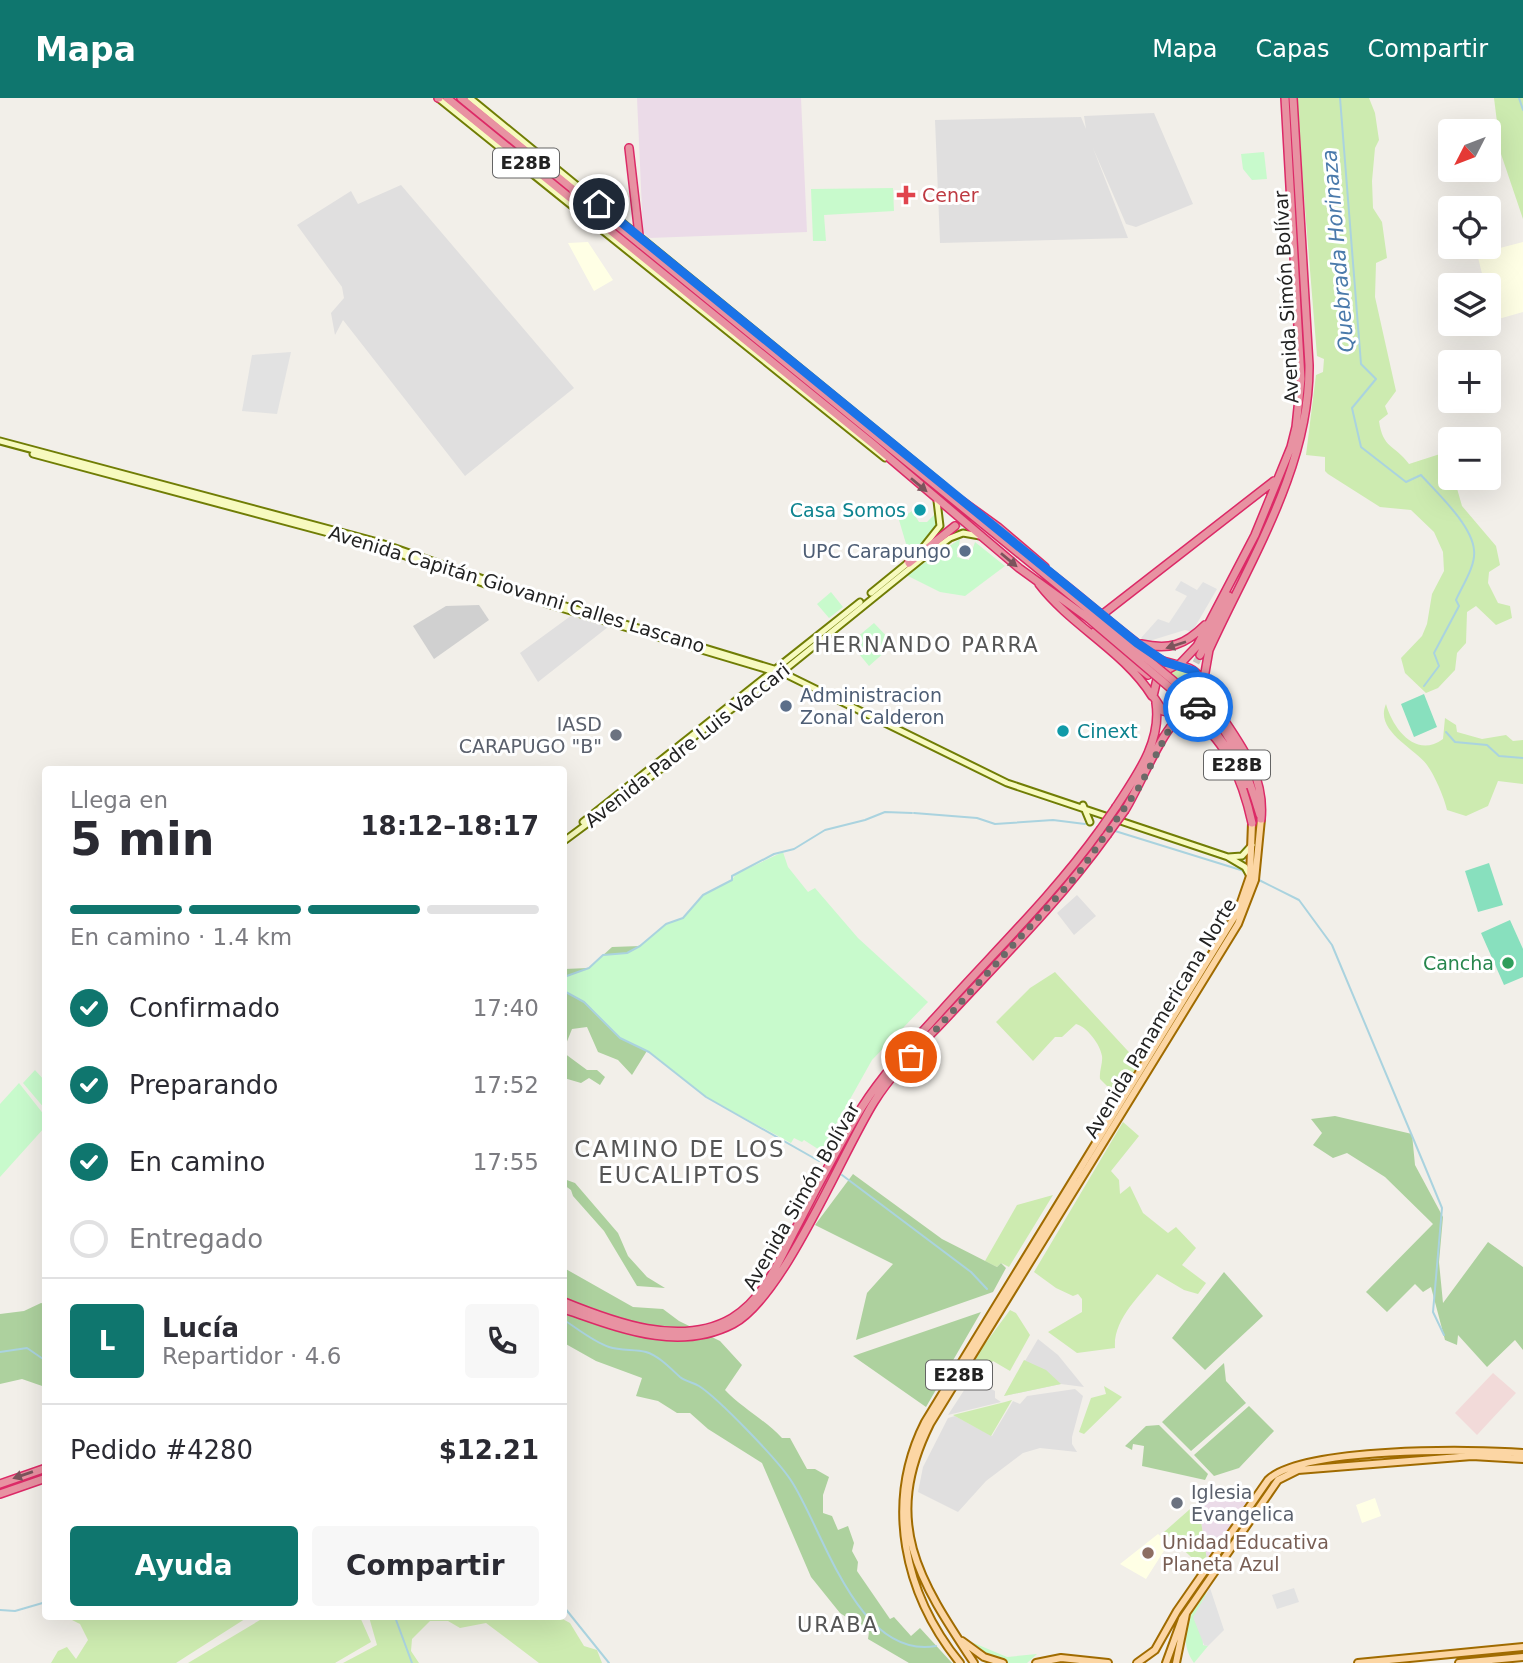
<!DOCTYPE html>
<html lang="es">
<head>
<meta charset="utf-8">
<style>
	:root { --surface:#fff; --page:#f7f7f7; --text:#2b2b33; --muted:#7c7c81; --line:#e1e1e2; --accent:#0f766e }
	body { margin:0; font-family:"DejaVu Sans",sans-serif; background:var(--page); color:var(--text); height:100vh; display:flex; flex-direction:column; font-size:26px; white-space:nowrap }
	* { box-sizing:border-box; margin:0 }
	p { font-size:23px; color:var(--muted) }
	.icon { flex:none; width:38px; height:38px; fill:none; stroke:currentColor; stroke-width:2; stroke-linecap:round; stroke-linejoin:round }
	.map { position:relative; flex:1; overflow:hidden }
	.details { position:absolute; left:42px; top:668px; width:525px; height:854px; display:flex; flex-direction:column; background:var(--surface); border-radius:7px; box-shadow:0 7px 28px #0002 }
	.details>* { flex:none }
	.needle { width:46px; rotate:228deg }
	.fabs { position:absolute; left:1438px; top:21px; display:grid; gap:14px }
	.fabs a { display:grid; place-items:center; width:63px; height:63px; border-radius:7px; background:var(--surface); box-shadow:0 7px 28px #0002; font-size:35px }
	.pin { position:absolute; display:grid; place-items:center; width:60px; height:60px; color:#fff; margin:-30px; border:4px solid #fff; border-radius:50%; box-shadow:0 2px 7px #0007 }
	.courier { position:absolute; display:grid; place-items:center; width:70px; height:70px; margin:-35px; border:5px solid #1a73e8; border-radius:50%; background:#fff; color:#222; box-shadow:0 2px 9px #0007 }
	.overview em { font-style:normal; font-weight:800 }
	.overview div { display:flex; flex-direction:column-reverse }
	.overview { display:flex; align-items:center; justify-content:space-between; height:119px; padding:0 28px }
	h1 { font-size:46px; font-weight:800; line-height:52px }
	.bar { display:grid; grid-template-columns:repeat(4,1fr); gap:10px 7px; align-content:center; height:84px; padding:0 28px }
	.bar i { height:9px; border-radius:5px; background:var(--line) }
	.bar .active { background:var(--accent) }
	.bar p { grid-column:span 4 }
	.line { display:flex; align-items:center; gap:18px; padding:0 28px; border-top:2px solid var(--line) }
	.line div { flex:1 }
	.round { display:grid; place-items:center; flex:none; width:74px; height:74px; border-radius:7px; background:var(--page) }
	ol { padding:0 28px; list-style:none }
	li { display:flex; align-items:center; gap:21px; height:77px }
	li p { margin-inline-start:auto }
	li .icon { padding:7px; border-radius:50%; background:var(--accent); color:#fff; stroke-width:4 }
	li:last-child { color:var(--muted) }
	li i { width:38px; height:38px; border:4px solid var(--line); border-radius:50% }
	.primary-button { display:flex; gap:14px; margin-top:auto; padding:14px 28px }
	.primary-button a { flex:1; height:80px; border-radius:7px; background:var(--accent); color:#fff; font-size:28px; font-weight:800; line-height:80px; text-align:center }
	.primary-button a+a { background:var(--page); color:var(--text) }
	header { display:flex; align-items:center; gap:42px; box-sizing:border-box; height:98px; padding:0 35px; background:var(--accent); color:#fff }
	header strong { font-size:33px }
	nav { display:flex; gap:38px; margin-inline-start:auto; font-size:24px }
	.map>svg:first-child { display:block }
	.residential { fill:#e0dfdf }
	.commercial { fill:#f2dad9 }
	.industrial { fill:#ebdbe8 }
	.education { fill:#ffffe5 }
	.religious { fill:#d0d0d0 }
	.grass { fill:#cdebb0 }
	.forest { fill:#add19e }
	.park { fill:#c8facc }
	.pitch { fill:#88e0be }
	.parking { fill:#e2e2e2 }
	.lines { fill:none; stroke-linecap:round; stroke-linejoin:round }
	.stream { stroke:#aad3df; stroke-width:2 }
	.highway-tunnel { stroke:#c8c6c1; stroke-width:7; stroke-dasharray:7 3.5; stroke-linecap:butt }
	.secondary-casing { stroke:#707d05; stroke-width:9 }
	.primary-casing { stroke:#a06b00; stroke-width:10 }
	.highway-casing { stroke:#dc2a67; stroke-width:10 }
	.secondary { stroke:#f7fabf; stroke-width:5 }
	.primary { stroke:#fcd6a4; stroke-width:6 }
	.highway { stroke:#e892a2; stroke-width:7 }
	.highway-bridge-casing { stroke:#dc2a67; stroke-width:10; stroke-linecap:butt }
	.highway-bridge { stroke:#e892a2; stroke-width:7 }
	.oneway { fill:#7b545c }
	.done { stroke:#6b6a68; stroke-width:7; stroke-dasharray:0 12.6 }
	.route { stroke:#1a73e8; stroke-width:9 }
	.health-dot { fill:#e0444e; stroke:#fff; stroke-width:2.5 }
	.culture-dot { fill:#0f9aa8; stroke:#fff; stroke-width:2.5 }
	.service-dot { fill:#5c6f8a; stroke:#fff; stroke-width:2.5 }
	.worship-dot { fill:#6b7280; stroke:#fff; stroke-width:2.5 }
	.leisure-dot { fill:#2e9e5b; stroke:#fff; stroke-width:2.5 }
	.education-dot { fill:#8d6e63; stroke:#fff; stroke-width:2.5 }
	.labels { text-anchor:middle; stroke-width:6; stroke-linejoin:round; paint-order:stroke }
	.shield { fill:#fff; stroke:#646464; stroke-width:2 }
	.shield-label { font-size:18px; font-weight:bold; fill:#222 }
	.health-label { font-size:19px; fill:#be3a42; stroke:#fff; text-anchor:start }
	.street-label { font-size:19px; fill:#222; stroke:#fff }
	.culture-label { font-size:19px; fill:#0d838f; stroke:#fff; text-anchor:end }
	.service-label { font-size:19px; fill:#4e5e75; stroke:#fff; text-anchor:end }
	.worship-label { font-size:19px; fill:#5b616d; stroke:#fff; text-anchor:end }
	.leisure-label { font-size:19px; fill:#27864d; stroke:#fff; text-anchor:end }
	.education-label { font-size:19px; fill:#785e54; stroke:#fff; text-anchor:start }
	.water-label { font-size:21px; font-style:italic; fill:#4a7aab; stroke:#fff }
	.neighbourhood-label { font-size:21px; letter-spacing:2px; fill:#555; stroke:#fff }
	.quarter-label { font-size:23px; letter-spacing:2px; fill:#555; stroke:#fff }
</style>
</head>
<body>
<header>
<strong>Mapa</strong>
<nav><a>Mapa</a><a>Capas</a><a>Compartir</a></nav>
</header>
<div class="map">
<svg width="1523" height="1565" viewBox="0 0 1523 1565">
	<rect width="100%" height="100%" fill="#f2efe9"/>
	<path class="residential" d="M1154 15 1193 106 1136 129 1126 126 1093 50 1128 140 940 145 935 22 1081 19 1086 31 1084 18Z
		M401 87 574 290 465 378 343 222 335 237 331 215 344 200 342 189 297 127 351 93 358 106Z
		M572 517 608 529 538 584 520 555Z
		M1077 797 1096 818 1074 837 1057 815Z
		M1038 1241 1058 1257 1084 1289 1061 1286 1004 1298Z
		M972 1280 995 1293V1300L1001 1304 948 1317Z
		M1075 1291 1083 1298 1072 1339V1346L1077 1354 1040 1350 1023 1355 986 1383 958 1414 918 1394 923 1369 948 1320 955 1318 992 1338 1013 1303 1020 1306 1027 1298Z"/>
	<path class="commercial" d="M1493 1275 1516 1295 1477 1337 1455 1315Z"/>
	<path class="industrial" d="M637 0H801L807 134 649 140 643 134Z
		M1217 1389 1249 1396 1251 1399 1207 1462 1198 1404Z"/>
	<path class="education" d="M588 144 613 182 594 193 568 145Z
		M1523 144V214L1495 222 1489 187H1485L1477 156Z
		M1375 1400 1381 1418 1362 1425 1356 1407Z
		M1158 1436 1169 1445 1146 1481 1120 1466Z"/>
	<path class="religious" d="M479 507 489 522 434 561 413 528 446 508Z"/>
	<path class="grass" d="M1296 0H1369L1375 15 1379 42 1375 50 1372 83 1373 110 1382 124 1387 160 1376 165 1375 199 1396 293 1385 308 1388 316 1379 323C1383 351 1394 346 1409 366L1440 356 1451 369V380H1454L1462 408 1496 448 1500 467 1489 474 1488 485 1498 505 1510 508 1512 520 1496 527 1476 508 1467 514 1466 545 1457 555 1455 572 1438 590 1426 595 1405 575 1401 560 1422 538 1427 526 1432 496 1444 473 1443 454 1434 434 1411 412 1380 409 1328 376 1325 373V359L1306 357 1316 277 1323 274 1324 261 1317 258Z
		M1494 0H1523V121L1501 56Z
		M1174 569C1196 575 1200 579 1200 601L1167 573Z
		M1386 606C1393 631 1416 661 1443 641L1445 620 1456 627 1457 634 1482 641 1506 637 1513 643 1523 642V686L1498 683 1488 708 1466 718 1447 712C1444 699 1435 678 1427 667 1416 651 1374 633 1386 606Z
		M1112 722 1068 782 990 866 956 908 922 938 880 989 778 1175C769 1189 761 1203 749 1214 697 1261 620 1229 564 1209L631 1230 676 1236 720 1228 750 1211 777 1174 875 993 921 937 955 907 988 864 1075 771Z
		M1055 874 1139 965 1119 1000 1100 981C1099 973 1103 965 1102 958 1100 946 1087 929 1076 926L1062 939H1055L1033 963 996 924 1030 890Z
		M1123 1024 1139 1038 1111 1073 1119 1082 1120 1096 1130 1088 1143 1115 1168 1135 1176 1129 1196 1150 1182 1167 1206 1185 1198 1196 1184 1192 1157 1176C1140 1198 1113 1221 1115 1250L1077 1255 1048 1234 1082 1214V1201L1078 1196 1073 1198 1056 1190 1034 1174Z
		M1053 1097 1009 1169 1001 1165 997 1169 985 1163 1017 1107Z
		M1010 1212 1016 1215 1030 1237 1010 1273 993 1263 981 1281 969 1274 979 1254Z
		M1024 1262 1046 1272 1061 1286 1004 1298Z
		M1104 1288 1122 1299 1084 1336 1079 1334 1091 1300 1106 1296Z
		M1012 1302 991 1338 953 1317 1005 1304Z
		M1198 1404 1207 1462 1202 1469 1164 1434Z
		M66 1519H248L176 1565H51L58 1553 67 1549 76 1561 88 1542 80 1526Z
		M265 1519H360L371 1544 335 1565H188Z
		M369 1519H559L570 1525 584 1548 597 1552 602 1565H539L486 1525 460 1530 448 1523H430L412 1541 411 1553 419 1565H343L377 1547Z"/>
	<path class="forest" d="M703 797 650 948 632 977 618 962 598 954 587 929 572 931 564 951V871L589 870 612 849 640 848 666 826 683 820Z
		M564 955 587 972H597L605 979 600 987 589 980 581 985 564 980Z
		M1335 1018 1412 1036 1415 1067 1443 1119 1439 1164 1443 1205 1488 1144 1523 1169V1252L1515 1242 1487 1269 1458 1237 1457 1247 1445 1242 1431 1189 1423 1194 1415 1186 1387 1214 1366 1194 1433 1126 1385 1079 1347 1055 1333 1060 1313 1047 1322 1035 1311 1021Z
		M853 1076 942 1141 997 1169 1001 1165 1006 1170 993 1194 856 1242 867 1195 893 1166 815 1127Z
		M564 1081 575 1085 618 1135 628 1158 647 1179 665 1190 637 1188 604 1133 573 1098 571 1092 564 1087Z
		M564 1170 633 1209 663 1211 679 1223 720 1243 742 1267 725 1292C742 1310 764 1321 782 1340H790L807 1371H815L829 1379 823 1397V1415L832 1418 838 1432 848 1428 854 1445 852 1453 858 1464 857 1473 890 1521 894 1519 911 1538 920 1530 952 1565H909L868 1541 869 1534 840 1515 811 1479 762 1365 708 1331 690 1315H677L658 1303 636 1298 642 1280 596 1263 564 1245Z
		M1224 1174 1263 1218 1205 1272 1172 1240Z
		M41 1205 45 1206V1289L22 1281 0 1286V1216L24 1213Z
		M981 1214 926 1309 853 1258Z
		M1224 1265 1226 1283 1246 1305 1191 1353 1162 1324Z
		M1249 1308 1274 1333 1239 1370 1214 1378 1194 1357Z
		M1159 1327 1208 1376 1205 1382 1142 1368 1144 1348 1133 1346 1132 1352 1125 1348 1146 1328Z"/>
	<path class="park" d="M1264 54 1267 81 1252 82 1243 71 1241 56Z
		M893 90 894 113 824 117 826 143H813L811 91Z
		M912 413 919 424H927L935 416C942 435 921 446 909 456L899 422Z
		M960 441 957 459 969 462 975 444 1005 468 965 498 940 494 906 477Z
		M831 494 843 509 829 520 817 506Z
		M874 525 894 546 869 568 850 545Z
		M783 754 788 769 808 794 815 790 858 840 928 904 872 962 821 1053 804 1042 802 1044 794 1040 791 1045 706 999 649 954 620 940 585 904 564 893V879L589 870 603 857 627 855 639 848 666 826 683 820 703 797 732 782 736 776Z
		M35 972 45 983V1011L23 985Z
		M19 985 45 1018V1029L0 1079V1006Z
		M1209 1487 1202 1508 1203 1547 1208 1548 1194 1565C1175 1538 1192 1511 1209 1487Z
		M969 1543 1007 1559 1037 1556 1027 1565H985Z"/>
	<path class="pitch" d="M1424 596 1437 629 1414 639 1401 606Z
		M1489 765 1503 807 1478 814 1465 773Z
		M1510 822 1523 851V879L1504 887 1481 835Z"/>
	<path class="parking" d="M291 254 277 316 242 313 252 257Z
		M1181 483 1197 492 1203 484 1217 491 1192 534 1185 532 1146 544 1141 540 1158 521 1169 525 1187 498 1175 492Z
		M1210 1490 1224 1532 1208 1548 1204 1547 1193 1519Z
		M1294 1490 1299 1504 1277 1511 1272 1497Z"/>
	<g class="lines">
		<path class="stream" d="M1340 0 1361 266 1376 281 1352 310 1361 349 1406 384 1421 377C1437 395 1472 427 1474 452 1476 468 1462 488 1456 502L1459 508 1434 555 1439 568 1424 588
			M1519 0 1523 12
			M1446 634 1455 644 1487 647 1499 658 1523 660
			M914 715 977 720 995 726 1053 722 1085 726
			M1115 733 1244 773
			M1259 782 1299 802 1332 847 1423 1064 1442 1110 1433 1214 1444 1237
			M564 879 589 870 603 857 627 855 640 848 666 826 683 820 703 797 732 782V778L774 756 794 751 825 732 865 722 885 714 912 715
			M564 893 584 904 620 940 649 954 706 999 819 1063
			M842 1077 971 1174 987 1191
			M564 1222C578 1231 594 1244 609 1249 621 1253 635 1251 646 1254 659 1258 670 1270 680 1279 686 1284 693 1284 699 1288 719 1301 779 1363 792 1384 824 1434 858 1562 936 1548
			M0 1254 27 1250 46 1263
			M564 1509 609 1565
			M0 1512 15 1513 46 1504
			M395 1519 412 1565"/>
		<path class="highway-tunnel" d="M955 428 966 422H981
			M1176 588 1188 580 1200 557"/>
		<g class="secondary-casing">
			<path id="secondary" d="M438 0 885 360
				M470 0 944 388
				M0 343 378 444 529 497 777 572 1007 685 1228 759 1245 769 1250 778
				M33 356 377 448 488 487
				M921 452 940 428 937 403
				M871 495 909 464
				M544 505 782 576
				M1083 707 1090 724
				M583 724 860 504
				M564 743 665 668 695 638 782 574 924 459 950 440 963 435 980 438
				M1228 759 1242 758 1252 747"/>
		</g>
		<g class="primary-casing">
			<path id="primary" d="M962 1543 984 1559 1003 1565
				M960 1565C904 1496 884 1405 925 1324L1238 813 1250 778 1252 725
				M974 1565C919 1482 881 1425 930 1326L1238 826 1255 782 1261 721
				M1036 1565 1061 1560 1108 1565
				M1137 1565 1155 1552 1177 1513 1268 1382C1301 1349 1474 1351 1523 1355
				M1166 1565 1182 1521 1278 1382 1298 1372 1472 1358 1523 1361
				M1176 1565 1186 1516
				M1358 1565 1523 1549
				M1459 1565 1523 1559"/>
		</g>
		<g class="highway-casing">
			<path id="highway" d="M438 0H439
				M447 0 873 346 1019 470 1088 520
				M461 0 1091 514
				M629 50 640 146
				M573 93 591 92 607 83
				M941 388 998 429 1045 469
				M996 431 1011 444
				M909 465 955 428
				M1042 469C1081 498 1117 532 1157 560 1171 569 1191 564 1200 580 1210 596 1199 613 1183 618L1163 613 1153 598 1158 577 1176 567
				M1039 486C1071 528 1124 553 1152 598
				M1103 516 1274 383
				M1094 534 1148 577
				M1141 546C1169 552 1184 548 1205 527
				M1200 557 1229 498
				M1179 567 1197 548 1255 437 1291 349 1296 329 1301 281 1285 0
				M1203 586 1209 552C1250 462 1310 369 1309 267L1293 0
				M1204 590C1228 634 1266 667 1261 721
				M1207 611C1236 642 1248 677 1260 717
				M1202 617 1231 655 1245 687
				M1186 618C1225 633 1244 688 1252 725
				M1116 709C1136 678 1162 644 1156 605
				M1125 712C1138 692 1164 627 1181 619
				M564 1204C613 1224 681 1250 732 1220 765 1200 779 1162 796 1130 817 1090 838 1048 862 1009 885 973 914 943 943 911 996 852 1054 796 1100 732
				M564 1211C617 1229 677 1255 733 1226 783 1200 841 1057 874 1004 894 972 924 944 950 916 1004 858 1061 801 1107 737
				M0 1386 46 1370
				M0 1396 46 1380"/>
		</g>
		<use href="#secondary" class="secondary"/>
		<use href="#primary" class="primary"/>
		<use href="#highway" class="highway"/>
		<g class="highway-bridge-casing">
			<path id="highway-bridge" d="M1091 514 1207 611
				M1088 520 1202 617
				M1100 732 1116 709
				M1107 737 1125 712"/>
		</g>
		<use href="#highway-bridge" class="highway-bridge"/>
	</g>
	<defs><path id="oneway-solid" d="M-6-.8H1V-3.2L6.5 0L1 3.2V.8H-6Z" transform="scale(1.75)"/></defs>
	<g class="oneway">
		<use href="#oneway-solid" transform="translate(919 387) rotate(40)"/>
		<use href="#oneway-solid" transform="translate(1009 462) rotate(40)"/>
		<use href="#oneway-solid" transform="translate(1176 547) rotate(162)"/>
		<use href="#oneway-solid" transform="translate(23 1377) rotate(161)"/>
	</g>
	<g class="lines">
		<path class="done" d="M911 959 1078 776 1140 688 1173 624 1198 609"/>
		<path class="route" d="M599 106 1137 545 1165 564 1194 573 1204 589 1198 609"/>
	</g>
	<path class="health-dot" d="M902.5 86.5h7v7h7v7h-7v7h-7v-7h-7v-7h7z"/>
	<g class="culture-dot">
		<circle cx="920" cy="412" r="7"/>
		<circle cx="1063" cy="633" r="7"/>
	</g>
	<g class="service-dot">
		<circle cx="965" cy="453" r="7"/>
		<circle cx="786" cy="608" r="7"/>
	</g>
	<g class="worship-dot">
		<circle cx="616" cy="637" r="7"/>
		<circle cx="1177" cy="1405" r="7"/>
	</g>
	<circle class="leisure-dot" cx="1508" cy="865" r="7"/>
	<circle class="education-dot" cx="1148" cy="1455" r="7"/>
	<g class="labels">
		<g class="shield">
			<rect x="493" y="50.5" width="66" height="29" rx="5"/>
			<rect x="1204" y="652.5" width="66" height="29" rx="5"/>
			<rect x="926" y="1262.5" width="66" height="29" rx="5"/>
		</g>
		<g class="shield-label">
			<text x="526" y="71">E28B</text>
			<text x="1237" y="673">E28B</text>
			<text x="959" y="1283">E28B</text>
		</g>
		<g class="health-label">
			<text x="922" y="104">Cener</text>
		</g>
		<g class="street-label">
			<text transform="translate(1286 199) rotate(-93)" y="7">Avenida Simón Bolívar</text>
			<text transform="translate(517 491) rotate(17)" y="7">Avenida Capitán Giovanni Calles Lascano</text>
			<text transform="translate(687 647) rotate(-38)" y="7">Avenida Padre Luis Vaccari</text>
			<text transform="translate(1160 920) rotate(-59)" y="7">Avenida Panamericana Norte</text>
			<text transform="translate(801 1098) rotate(-60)" y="7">Avenida Simón Bolívar</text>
		</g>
		<g class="culture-label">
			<text x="906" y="419">Casa Somos</text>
			<text x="1077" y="640" text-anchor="start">Cinext</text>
		</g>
		<g class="service-label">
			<text x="951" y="460">UPC Carapungo</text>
			<text x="800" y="604" text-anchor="start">Administracion<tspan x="800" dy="22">Zonal Calderon</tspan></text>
		</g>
		<g class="worship-label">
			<text x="602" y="633">IASD<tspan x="602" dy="22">CARAPUGO "B"</tspan></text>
			<text x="1191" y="1401" text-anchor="start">Iglesia<tspan x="1191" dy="22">Evangelica</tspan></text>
		</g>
		<g class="leisure-label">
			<text x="1494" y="872">Cancha</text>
		</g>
		<g class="education-label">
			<text x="1162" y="1451">Unidad Educativa<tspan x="1162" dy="22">Planeta Azul</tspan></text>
		</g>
		<g class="water-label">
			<text transform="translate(1338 153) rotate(-95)" y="7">Quebrada Horinaza</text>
		</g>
		<g class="neighbourhood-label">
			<text x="927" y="554">HERNANDO PARRA</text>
			<text x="838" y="1534">URABA</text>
		</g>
		<g class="quarter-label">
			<text x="680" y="1059">CAMINO DE LOS<tspan x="680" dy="26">EUCALIPTOS</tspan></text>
		</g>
	</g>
</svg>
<div class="fabs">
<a><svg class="needle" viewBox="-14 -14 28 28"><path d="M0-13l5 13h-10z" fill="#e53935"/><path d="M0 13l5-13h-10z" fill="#7c7c81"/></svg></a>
<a><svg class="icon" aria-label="locate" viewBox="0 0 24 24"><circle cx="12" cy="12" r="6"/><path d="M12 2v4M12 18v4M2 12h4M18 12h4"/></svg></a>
<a><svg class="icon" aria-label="layers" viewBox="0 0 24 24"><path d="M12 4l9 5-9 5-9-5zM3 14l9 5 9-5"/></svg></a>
<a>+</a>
<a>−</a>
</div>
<div class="pin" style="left:911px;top:959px;background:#ea580c"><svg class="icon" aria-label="bag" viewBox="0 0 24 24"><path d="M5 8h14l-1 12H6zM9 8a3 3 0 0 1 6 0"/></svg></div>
<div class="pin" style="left:599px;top:106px;background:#1f2937"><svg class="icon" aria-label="home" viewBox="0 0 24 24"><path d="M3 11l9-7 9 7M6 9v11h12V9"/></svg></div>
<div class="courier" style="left:1198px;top:609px"><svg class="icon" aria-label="car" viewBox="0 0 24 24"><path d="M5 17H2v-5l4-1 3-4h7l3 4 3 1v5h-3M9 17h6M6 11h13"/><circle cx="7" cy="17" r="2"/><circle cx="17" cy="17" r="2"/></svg></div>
<section class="details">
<div class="overview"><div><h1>5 min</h1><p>Llega en</p></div><em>18:12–18:17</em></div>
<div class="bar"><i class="active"></i><i class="active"></i><i class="active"></i><i></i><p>En camino · 1.4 km</p></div>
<ol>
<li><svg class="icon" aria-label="check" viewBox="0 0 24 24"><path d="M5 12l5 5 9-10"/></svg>Confirmado<p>17:40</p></li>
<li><svg class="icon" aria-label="check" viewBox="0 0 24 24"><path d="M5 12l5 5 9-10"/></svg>Preparando<p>17:52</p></li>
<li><svg class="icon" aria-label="check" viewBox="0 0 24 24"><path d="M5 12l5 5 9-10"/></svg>En camino<p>17:55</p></li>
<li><i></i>Entregado</li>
</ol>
<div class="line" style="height:126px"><b class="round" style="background:var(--accent);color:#fff">L</b><div><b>Lucía</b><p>Repartidor · 4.6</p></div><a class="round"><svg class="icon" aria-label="phone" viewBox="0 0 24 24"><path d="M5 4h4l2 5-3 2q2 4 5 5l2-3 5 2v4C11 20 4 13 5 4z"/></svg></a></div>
<div class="line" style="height:91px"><div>Pedido #4280</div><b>$12.21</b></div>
<div class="primary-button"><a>Ayuda</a><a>Compartir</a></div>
</section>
</div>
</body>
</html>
